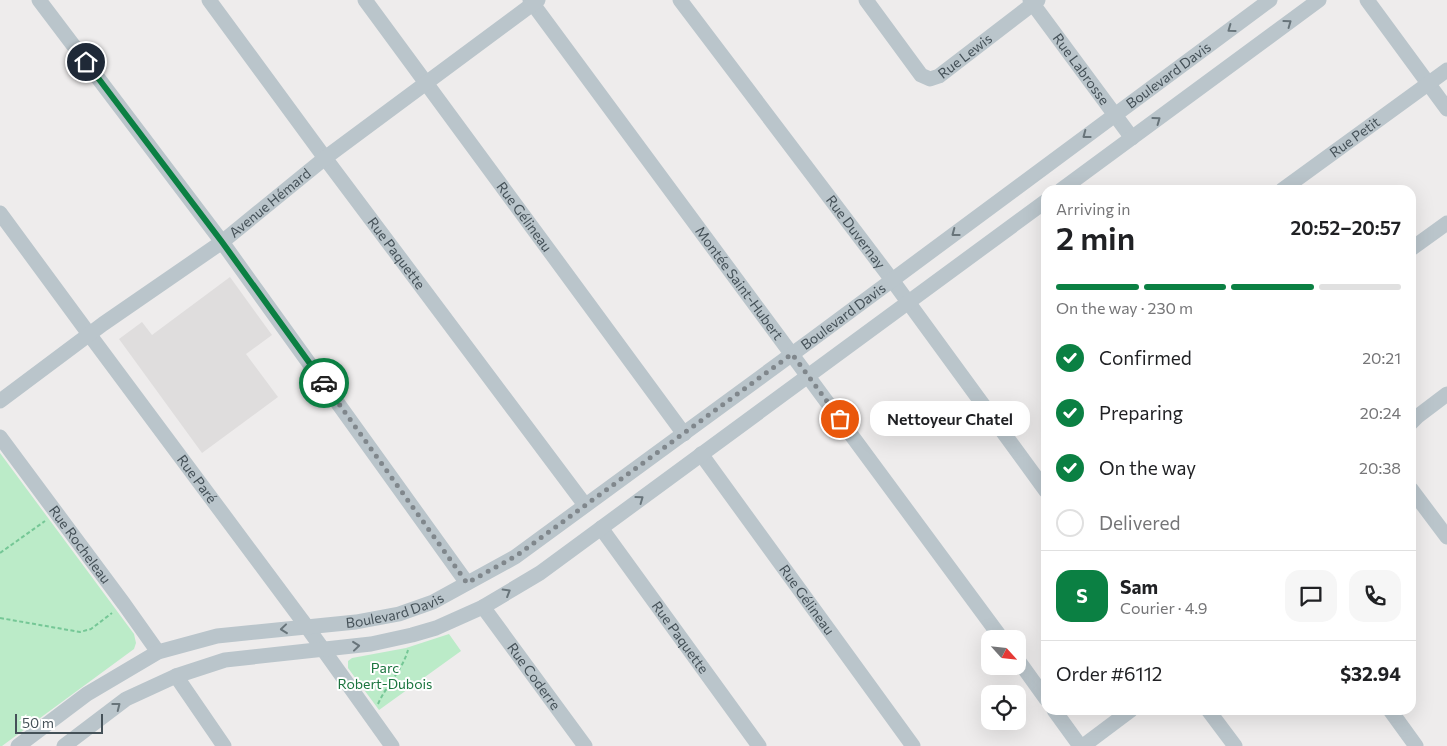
<!DOCTYPE html>
<html lang="en">
<head>
<meta charset="utf-8">
<style>
	:root { --surface:#fff; --page:#f6f6f6; --text:#202124; --muted:#757577; --line:#e0e0e0; --accent:#0b8043 }
	body { margin:0; font-family:Commissioner,sans-serif; background:var(--page); color:var(--text); height:100vh; display:flex; flex-direction:column; font-size:19px; white-space:nowrap }
	* { box-sizing:border-box; margin:0 }
	p { font-size:16px; color:var(--muted) }
	.icon { flex:none; width:28px; height:28px; fill:none; stroke:currentColor; stroke-width:2; stroke-linecap:round; stroke-linejoin:round }
	.map { position:relative; flex:1; overflow:hidden }
	.sheet { position:absolute; left:1041px; top:185px; width:375px; height:530px; display:flex; flex-direction:column; background:var(--surface); border-radius:15px; box-shadow:0 5px 20px #0002 }
	.sheet>* { flex:none }
	.needle { width:32px; rotate:117deg }
	.buttons { position:absolute; left:981px; top:630px; display:grid; gap:10px }
	.buttons a { display:grid; place-items:center; width:45px; height:45px; border-radius:10px; background:var(--surface); box-shadow:0 5px 20px #0002; font-size:25px }
	.scale { position:absolute; left:15px; bottom:12px; width:88px; box-sizing:border-box; padding-left:5px; border:2px solid #455158; border-top:0; font-size:14px; line-height:18px; white-space:nowrap; color:#455158; -webkit-text-stroke:4px #fff; paint-order:stroke }
	.pin { position:absolute; display:grid; place-items:center; width:42px; height:42px; color:#fff; margin:-21px; border:2px solid #fff; border-radius:50%; box-shadow:0 1px 5px #0007 }
	.courier { position:absolute; display:grid; place-items:center; width:50px; height:50px; margin:-25px; border:4px solid #0b8043; border-radius:50%; background:#fff; color:#222; box-shadow:0 1px 6px #0007 }
	.bubble { position:absolute; height:35px; border-radius:15px; background:var(--surface); box-shadow:0 5px 20px #0002; font-size:16px; font-weight:600; line-height:35px; text-align:center }
	.head em { font-style:normal; font-weight:600 }
	.head div { display:flex; flex-direction:column-reverse }
	.head { display:flex; align-items:center; justify-content:space-between; height:85px; padding:0 15px }
	h1 { font-size:32px; font-weight:600; line-height:38px }
	.bar { display:grid; grid-template-columns:repeat(4,1fr); gap:8px 5px; align-content:center; height:60px; padding:0 15px }
	.bar i { height:6px; border-radius:4px; background:var(--line) }
	.bar .selected { background:var(--accent) }
	.bar p { grid-column:span 4 }
	.line { display:flex; align-items:center; gap:12px; padding:0 15px; border-top:1px solid var(--line) }
	.line div { flex:1 }
	.round { display:grid; place-items:center; flex:none; width:52px; height:52px; border-radius:15px; background:var(--page) }
	ol { padding:0 15px; list-style:none }
	li { display:flex; align-items:center; gap:15px; height:55px }
	li p { margin-inline-start:auto }
	li .icon { padding:5px; border-radius:50%; background:var(--accent); color:#fff; stroke-width:4 }
	li:last-child { color:var(--muted) }
	li i { width:28px; height:28px; border:2px solid var(--line); border-radius:50% }
	.map>svg:first-child { display:block }
	.education { fill:#dfdddd }
	.green { fill:#bbebc8 }
	.lines { fill:none; stroke-linecap:round; stroke-linejoin:round }
	.path { stroke:#75c796; stroke-width:2; stroke-dasharray:4 2.5; stroke-linecap:butt }
	.minor { stroke:#bac5cb; stroke-width:15 }
	.oneway { stroke:#68747a }
	.done { stroke:#80878c; stroke-width:5; stroke-dasharray:0 9 }
	.route { stroke:#0b8043; stroke-width:6 }
	.labels { text-anchor:middle; stroke-width:4; stroke-linejoin:round; paint-order:stroke }
	.street-label { font-size:14px; fill:#455158; stroke:#fff }
	.park-label { font-size:14px; fill:#1b743e; stroke:#fff }
</style>
</head>
<body>
<div class="map">
<svg width="1447" height="746" viewBox="0 0 1447 746">
	<rect width="100%" height="100%" fill="#eeecec"/>
	<path class="education" d="M230 277 272 335 246 354 278 397 202 453 119 339 142 322 152 335Z"/>
	<path class="green" d="M0 453 134 634 136 643 134 649 2 746H0Z
		M449 634 461 651 379 710 348 668V661L352 658 406 648Z"/>
	<g class="lines">
		<path class="path" d="M0 553 45 521
			M0 618 80 632 91 629 112 613
			M378 704C387 684 402 671 408 650"/>
		<g class="minor">
			<path d="M39 0 222 242 467 583"/>
			<path id="s1" d="M209 0 325 158 585 505"/>
			<path id="s2" d="M365 0 684 434"/>
			<path id="s3" d="M530 0 1002 639"/>
			<path id="s4" d="M680 0 892 280 1046 491"/>
			<path id="s5" d="M866 0 921 75 930 79 939 76 1038 0"/>
			<path id="s6" d="M1030 0 1132 138"/>
			<path d="M1367 0 1447 109"/>
			<path d="M1061 190 1319 0"/>
			<path id="s7" d="M1282 190 1447 70"/>
			<path id="s8" d="M0 213 89 334 307 627 392 746"/>
			<path d="M1411 249 1447 223"/>
			<path id="s9" d="M0 401 103 324 222 242 325 158 538 0"/>
			<path d="M1411 423 1418 416 1447 394"/>
			<path id="s10" d="M0 437 124 604 158 652"/>
			<path id="s11" d="M701 454 913 746"/>
			<path d="M1411 489 1447 537"/>
			<path id="s12" d="M601 528 759 746"/>
			<path id="s13" d="M483 607 585 746"/>
			<path d="M1018 660 1046 699"/>
			<path d="M176 676 224 746"/>
			<path d="M1054 710 1080 746"/>
			<path d="M1208 710 1235 746"/>
			<path d="M1390 710 1416 746"/>
			<path id="s14" d="M18 746 87 694 158 652 217 636 356 622 399 614 433 602 515 557 810 341 1270 0"/>
			<path d="M64 746 126 699 176 676 225 660 371 644 412 635 436 628 483 607 540 573 1046 201"/>
			<path d="M1083 746 1131 710"/>
		</g>
	</g>
	<defs><path id="oneway-chevron" d="M-2-3.5L2.5 0L-2 3.5" fill="none" stroke-width="1.6" stroke-linecap="round" stroke-linejoin="round" transform="scale(1.25)"/></defs>
	<g class="oneway">
		<use href="#oneway-chevron" transform="translate(1288 23) rotate(-36)"/>
		<use href="#oneway-chevron" transform="translate(1231 29) rotate(144)"/>
		<use href="#oneway-chevron" transform="translate(1157 120) rotate(-36)"/>
		<use href="#oneway-chevron" transform="translate(1086 135) rotate(143)"/>
		<use href="#oneway-chevron" transform="translate(955 233) rotate(143)"/>
		<use href="#oneway-chevron" transform="translate(640 499) rotate(-36)"/>
		<use href="#oneway-chevron" transform="translate(507 592) rotate(-31)"/>
		<use href="#oneway-chevron" transform="translate(284 629) rotate(174)"/>
		<use href="#oneway-chevron" transform="translate(356 646) rotate(-6)"/>
		<use href="#oneway-chevron" transform="translate(117 706) rotate(-38)"/>
	</g>
	<g class="lines">
		<path class="done" d="M324 383 467 583 516 556 792 354 840 419"/>
		<path class="route" d="M86 62 222 242 324 383"/>
	</g>
	<g class="labels">
		<g class="street-label">
			<text dy="5" stroke="none"><textPath href="#s5" startOffset="145">Rue Lewis</textPath></text>
			<text dy="5" stroke="none"><textPath href="#s6" startOffset="86">Rue Labrosse</textPath></text>
			<text dy="5" stroke="none"><textPath href="#s14" startOffset="1355">Boulevard Davis</textPath></text>
			<text dy="5" stroke="none"><textPath href="#s7" startOffset="90">Rue Petit</textPath></text>
			<text dy="5" stroke="none"><textPath href="#s9" startOffset="335">Avenue Hémard</textPath></text>
			<text dy="5" stroke="none"><textPath href="#s2" startOffset="269">Rue Gélineau</textPath></text>
			<text dy="5" stroke="none"><textPath href="#s4" startOffset="291">Rue Duvernay</textPath></text>
			<text dy="5" stroke="none"><textPath href="#s1" startOffset="315">Rue Paquette</textPath></text>
			<text dy="5" stroke="none"><textPath href="#s3" startOffset="352">Montée Saint-Hubert</textPath></text>
			<text dy="5" stroke="none"><textPath href="#s14" startOffset="950">Boulevard Davis</textPath></text>
			<text dy="5" stroke="none"><textPath href="#s8" startOffset="331">Rue Paré</textPath></text>
			<text dy="5" stroke="none"><textPath href="#s10" startOffset="134">Rue Rocheleau</textPath></text>
			<text dy="5" stroke="none"><textPath href="#s11" startOffset="180">Rue Gélineau</textPath></text>
			<text dy="5" stroke="none"><textPath href="#s14" startOffset="410">Boulevard Davis</textPath></text>
			<text dy="5" stroke="none"><textPath href="#s12" startOffset="135">Rue Paquette</textPath></text>
			<text dy="5" stroke="none"><textPath href="#s13" startOffset="86">Rue Coderre</textPath></text>
		</g>
		<g class="park-label">
			<text x="385" y="673">Parc<tspan x="385" dy="16">Robert-Dubois</tspan></text>
		</g>
	</g>
</svg>
<div class="buttons">
<a><svg class="needle" viewBox="-14 -14 28 28"><path d="M0-13l5 13h-10z" fill="#e53935"/><path d="M0 13l5-13h-10z" fill="#757577"/></svg></a>
<a><svg class="icon" aria-label="locate" viewBox="0 0 24 24"><circle cx="12" cy="12" r="6"/><path d="M12 2v4M12 18v4M2 12h4M18 12h4"/></svg></a>
</div>
<div class="scale">50 m</div>
<div class="pin" style="left:840px;top:419px;background:#ea580c"><svg class="icon" aria-label="bag" viewBox="0 0 24 24"><path d="M5 8h14l-1 12H6zM9 8a3 3 0 0 1 6 0"/></svg></div>
<div class="pin" style="left:86px;top:62px;background:#1f2937"><svg class="icon" aria-label="home" viewBox="0 0 24 24"><path d="M3 11l9-7 9 7M6 9v11h12V9"/></svg></div>
<div class="courier" style="left:324px;top:383px"><svg class="icon" aria-label="car" viewBox="0 0 24 24"><path d="M5 17H2v-5l4-1 3-4h7l3 4 3 1v5h-3M9 17h6M6 11h13"/><circle cx="7" cy="17" r="2"/><circle cx="17" cy="17" r="2"/></svg></div>
<div class="bubble" style="left:870px;top:401px;width:160px">Nettoyeur Chatel</div>
<section class="sheet">
<div class="head"><div><h1>2 min</h1><p>Arriving in</p></div><em>20:52–20:57</em></div>
<div class="bar"><i class="selected"></i><i class="selected"></i><i class="selected"></i><i></i><p>On the way · 230 m</p></div>
<ol>
<li><svg class="icon" aria-label="check" viewBox="0 0 24 24"><path d="M5 12l5 5 9-10"/></svg>Confirmed<p>20:21</p></li>
<li><svg class="icon" aria-label="check" viewBox="0 0 24 24"><path d="M5 12l5 5 9-10"/></svg>Preparing<p>20:24</p></li>
<li><svg class="icon" aria-label="check" viewBox="0 0 24 24"><path d="M5 12l5 5 9-10"/></svg>On the way<p>20:38</p></li>
<li><i></i>Delivered</li>
</ol>
<div class="line" style="height:90px"><b class="round" style="background:var(--accent);color:#fff">S</b><div><b>Sam</b><p>Courier · 4.9</p></div><a class="round"><svg class="icon" aria-label="chat" viewBox="0 0 24 24"><path d="M4 5h16v11H9l-5 4z"/></svg></a><a class="round"><svg class="icon" aria-label="phone" viewBox="0 0 24 24"><path d="M5 4h4l2 5-3 2q2 4 5 5l2-3 5 2v4C11 20 4 13 5 4z"/></svg></a></div>
<div class="line" style="height:65px"><div>Order #6112</div><b>$32.94</b></div>
</section>
</div>
</body>
</html>
